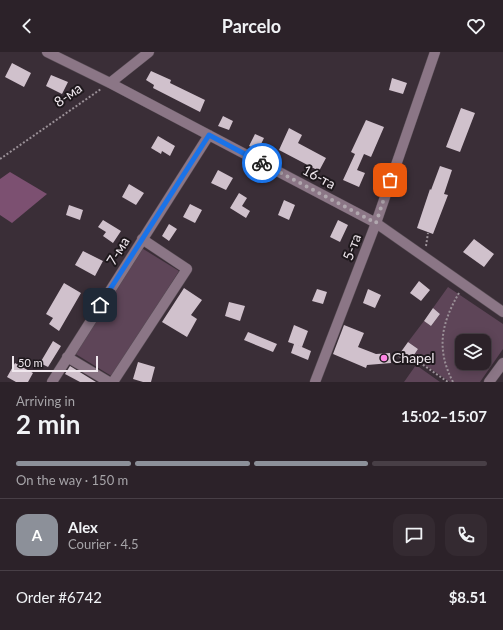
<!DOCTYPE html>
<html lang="en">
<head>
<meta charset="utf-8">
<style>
	:root { --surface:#2c2229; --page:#342a31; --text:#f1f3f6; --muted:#a6a4a8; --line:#483f46; --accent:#8c9099 }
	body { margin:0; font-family:Lato,sans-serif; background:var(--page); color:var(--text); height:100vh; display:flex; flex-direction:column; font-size:15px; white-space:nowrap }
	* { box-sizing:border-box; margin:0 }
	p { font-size:13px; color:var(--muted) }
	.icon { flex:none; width:22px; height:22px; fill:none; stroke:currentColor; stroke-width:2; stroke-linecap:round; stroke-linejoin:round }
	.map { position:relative; height:330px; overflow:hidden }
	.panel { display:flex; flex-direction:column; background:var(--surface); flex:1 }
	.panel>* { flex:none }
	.tools { position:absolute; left:455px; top:282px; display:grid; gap:8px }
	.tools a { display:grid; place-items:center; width:36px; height:36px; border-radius:8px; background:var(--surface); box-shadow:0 2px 10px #0003,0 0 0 1px var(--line); font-size:20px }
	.scale { position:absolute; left:12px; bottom:10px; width:86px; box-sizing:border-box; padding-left:4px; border:2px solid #f0e8ee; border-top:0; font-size:11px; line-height:14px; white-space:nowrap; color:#f0e8ee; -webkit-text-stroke:3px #1e181c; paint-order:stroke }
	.pin { position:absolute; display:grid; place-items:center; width:34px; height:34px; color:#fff; margin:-17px; border-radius:8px; box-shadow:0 2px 6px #0006 }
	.courier { position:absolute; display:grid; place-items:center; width:40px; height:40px; margin:-20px; border:3px solid #1a73e8; border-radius:50%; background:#fff; color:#222; box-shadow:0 1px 5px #0007 }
	.headline em { font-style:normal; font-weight:700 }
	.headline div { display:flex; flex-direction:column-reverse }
	.headline { display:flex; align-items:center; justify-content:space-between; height:68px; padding:0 16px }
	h1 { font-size:26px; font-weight:700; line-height:30px }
	.bar { display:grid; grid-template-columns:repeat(4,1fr); gap:6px 4px; align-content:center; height:48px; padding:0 16px }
	.bar i { height:5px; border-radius:3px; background:var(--line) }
	.bar .on { background:var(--accent) }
	.bar p { grid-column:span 4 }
	.line { display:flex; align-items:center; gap:10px; padding:0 16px; border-top:1px solid var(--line) }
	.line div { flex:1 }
	.round { display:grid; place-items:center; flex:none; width:42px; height:42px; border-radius:12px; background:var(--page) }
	header { display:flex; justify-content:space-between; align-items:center; height:52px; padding:0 16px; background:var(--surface); font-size:18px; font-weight:700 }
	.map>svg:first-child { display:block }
	.green { fill:#5e4558; fill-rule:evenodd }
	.forest { fill:#7c5071 }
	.building { fill:#d0c1cc }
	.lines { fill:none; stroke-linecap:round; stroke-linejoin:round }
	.minor-casing { stroke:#574c54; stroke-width:11 }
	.path { stroke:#9a9097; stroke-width:2; stroke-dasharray:2 2; stroke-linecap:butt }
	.minor { stroke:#8b7686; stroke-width:10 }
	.done { stroke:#b0a7ae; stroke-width:4; stroke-dasharray:0 7.2 }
	.route { stroke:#1a73e8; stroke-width:5 }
	.poi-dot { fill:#fd86e3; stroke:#1e181c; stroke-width:1.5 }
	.labels { text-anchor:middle; stroke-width:4; stroke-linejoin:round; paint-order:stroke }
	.street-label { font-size:14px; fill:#f0e8ee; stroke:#1e181c }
	.poi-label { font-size:14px; fill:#f0e8ee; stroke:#1e181c; text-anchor:start }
</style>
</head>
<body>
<header><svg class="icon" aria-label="back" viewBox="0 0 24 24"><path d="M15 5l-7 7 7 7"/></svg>Parcelo<svg class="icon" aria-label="heart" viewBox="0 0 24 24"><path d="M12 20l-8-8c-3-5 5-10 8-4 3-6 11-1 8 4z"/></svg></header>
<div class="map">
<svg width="503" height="330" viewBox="0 0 503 330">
	<rect width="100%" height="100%" fill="#3a2e37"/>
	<path class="green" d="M140 195 179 219 113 325 74 301Z
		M448 235 503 272V297L480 330H450L413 305 418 297 408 290 424 269 431 274 440 262 433 256ZM462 289H484V311H462Z
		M416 313 440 330H404Z"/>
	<path class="forest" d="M10 120 47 142 12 171 0 163V127Z"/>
	<path class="building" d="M12 11 31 21 24 35 5 25Z
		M151 19 171 28 170 31 205 48 200 60 153 36 154 33 146 28Z
		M51 23 68 30 62 42 46 34Z
		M392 26 407 31 403 42 389 38Z
		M461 56 475 61 460 100 446 95Z
		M223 64 233 69 229 78 218 74Z
		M366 68 384 75 371 105 364 102 357 118 365 121 359 135 343 128 355 102 351 100Z
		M289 76 302 83 298 91 326 106 319 119 279 98Z
		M255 82 264 86 258 98 249 94Z
		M158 84 175 94 170 104 162 99 161 102 151 96Z
		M440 114 452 118 444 142 448 143 433 182 417 176 430 137 431 138Z
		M218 118 233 126 226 138 211 131Z
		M129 132 144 141 136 153 122 145Z
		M239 141 247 146 242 154 250 159 246 166 230 156Z
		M284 148 295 153 289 168 278 163Z
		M190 152 202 158 195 171 183 165Z
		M69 153 83 158 80 168 66 163Z
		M103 168 121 179 113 191 103 184 106 180 98 175Z
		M338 168 348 173 340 190 330 185Z
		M169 172 177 177 169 189 162 184Z
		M474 187 494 202 484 215 463 200Z
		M83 199 103 209 95 224 75 213Z
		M419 229 430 238 421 249 410 241Z
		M64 231 81 241 59 279 49 272 53 266 46 262Z
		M184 236 202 248 191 263 197 267 187 285 162 270Z
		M317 237 327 240 323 252 312 249Z
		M368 237 381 243 375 256 363 251Z
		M229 250 245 254 240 269 225 264Z
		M433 256 440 262 431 274 424 269Z
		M294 273 308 279 302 295 295 292 311 299 308 308 291 301 294 292 288 290Z
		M344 273 364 281 358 295 376 302 390 301 391 311 367 313 366 316 333 302Z
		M248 280 277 292 273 300 244 288Z
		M53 289 61 294 48 315 40 311Z
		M408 290 418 297 408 312 398 304Z
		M138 310 155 315 151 330H143L133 327Z
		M15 311 33 321 28 330H16L7 325Z
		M70 314 96 330H80L65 322Z"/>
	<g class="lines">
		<g class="minor-casing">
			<path id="minor" d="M47 0 110 31 376 171 503 260
				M110 31 149 0
				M67 305 109 330
				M52 330 209 83
				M113 330 187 217 142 187
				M315 330 376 171 435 0
				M489 330 503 311"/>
		</g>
		<path class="path" d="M0 107 101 37
			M426 194 428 181
			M413 306 448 330
			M453 330C436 297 441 272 459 241"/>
		<use href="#minor" class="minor"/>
	</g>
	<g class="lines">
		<path class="done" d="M262 111 376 171 390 128"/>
		<path class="route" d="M100 253 209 83 262 111"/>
	</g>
	<circle class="poi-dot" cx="384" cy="306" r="4"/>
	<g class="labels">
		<g class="street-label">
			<text transform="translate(68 43) rotate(-35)" y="5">8-ма</text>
			<text transform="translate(319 125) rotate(28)" y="5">16-та</text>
			<text transform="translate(352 195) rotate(-69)" y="5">5-та</text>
			<text transform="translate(118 199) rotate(-58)" y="5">7-ма</text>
		</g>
		<g class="poi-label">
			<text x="392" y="311">Chapel</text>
		</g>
	</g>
</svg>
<div class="tools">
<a><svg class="icon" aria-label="layers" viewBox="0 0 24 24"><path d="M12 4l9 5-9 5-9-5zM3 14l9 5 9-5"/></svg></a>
</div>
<div class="scale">50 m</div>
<div class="pin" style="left:390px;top:128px;background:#ea580c"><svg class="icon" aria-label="bag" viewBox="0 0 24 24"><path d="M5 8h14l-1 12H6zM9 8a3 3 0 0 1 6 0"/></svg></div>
<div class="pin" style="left:100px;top:253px;background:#1f2937"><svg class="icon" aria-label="home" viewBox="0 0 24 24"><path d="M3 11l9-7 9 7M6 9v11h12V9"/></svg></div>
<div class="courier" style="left:262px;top:111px"><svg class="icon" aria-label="bike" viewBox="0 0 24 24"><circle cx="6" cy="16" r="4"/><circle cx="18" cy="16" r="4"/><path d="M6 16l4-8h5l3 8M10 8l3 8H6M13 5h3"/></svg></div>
</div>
<section class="panel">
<div class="headline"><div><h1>2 min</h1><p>Arriving in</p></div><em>15:02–15:07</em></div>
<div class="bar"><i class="on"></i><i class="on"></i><i class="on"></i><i></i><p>On the way · 150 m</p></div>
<div class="line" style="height:72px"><b class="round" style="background:var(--accent);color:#fff">A</b><div><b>Alex</b><p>Courier · 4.5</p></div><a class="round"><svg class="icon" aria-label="chat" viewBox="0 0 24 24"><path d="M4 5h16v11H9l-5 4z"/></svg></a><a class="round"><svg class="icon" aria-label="phone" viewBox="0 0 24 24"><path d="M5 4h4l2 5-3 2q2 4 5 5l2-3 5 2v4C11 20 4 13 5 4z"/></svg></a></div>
<div class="line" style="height:52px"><div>Order #6742</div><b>$8.51</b></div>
</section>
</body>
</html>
